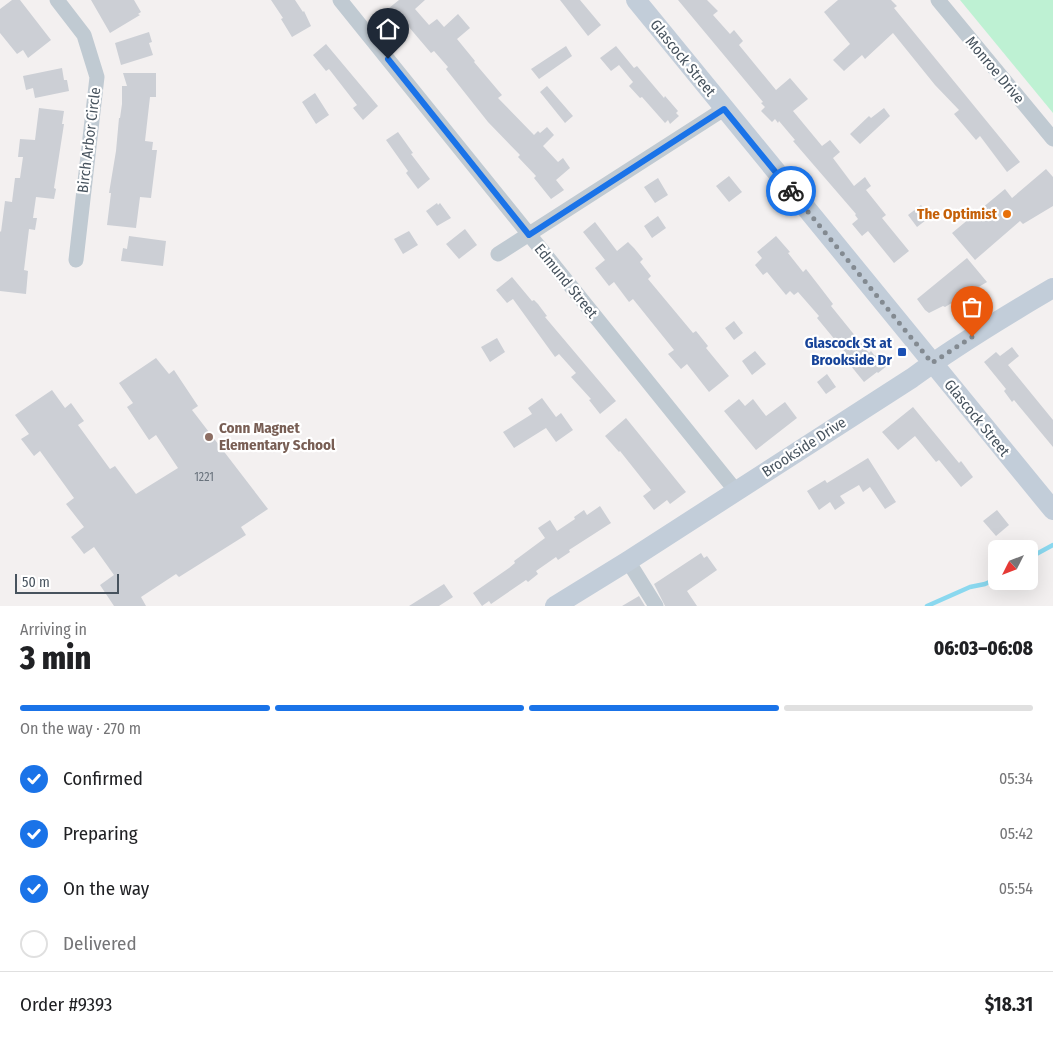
<!DOCTYPE html>
<html lang="en">
<head>
<meta charset="utf-8">
<style>
	:root { --surface:#fff; --page:#f2f2f2; --text:#202124; --muted:#757577; --line:#e0e0e0; --accent:#1a73e8 }
	body { margin:0; font-family:"Fira Sans Condensed",sans-serif; background:var(--page); color:var(--text); height:100vh; display:flex; flex-direction:column; font-size:19px; white-space:nowrap }
	* { box-sizing:border-box; margin:0 }
	p { font-size:16px; color:var(--muted) }
	.icon { flex:none; width:28px; height:28px; fill:none; stroke:currentColor; stroke-width:2; stroke-linecap:round; stroke-linejoin:round }
	.map { position:relative; height:606px; overflow:hidden }
	.drawer { display:flex; flex-direction:column; background:var(--surface); flex:1 }
	.drawer>* { flex:none }
	.needle { width:32px; rotate:228deg }
	.tools { position:absolute; left:988px; top:540px; display:grid; gap:10px }
	.tools a { display:grid; place-items:center; width:50px; height:50px; border-radius:8px; background:var(--surface); box-shadow:0 5px 20px #0002; font-size:25px }
	.scale { position:absolute; left:15px; bottom:12px; width:104px; box-sizing:border-box; padding-left:5px; border:2px solid #47535e; border-top:0; font-size:14px; line-height:18px; white-space:nowrap; color:#47535e; -webkit-text-stroke:4px #fff; paint-order:stroke }
	.pin { position:absolute; display:grid; place-items:center; width:42px; height:42px; color:#fff; margin:-51px -21px; border-radius:50% 50% 50% 0; rotate:-45deg; box-shadow:0 0 5px #0007 }
	.pin .icon { rotate:45deg }
	.courier { position:absolute; display:grid; place-items:center; width:50px; height:50px; margin:-25px; border:4px solid #1a73e8; border-radius:50%; background:#fff; color:#222; box-shadow:0 1px 6px #0007 }
	.summary em { font-style:normal; font-weight:800 }
	.summary div { display:flex; flex-direction:column-reverse }
	.summary { display:flex; align-items:center; justify-content:space-between; height:85px; padding:0 20px }
	h1 { font-size:32px; font-weight:800; line-height:38px }
	.bar { display:grid; grid-template-columns:repeat(4,1fr); gap:8px 5px; align-content:center; height:60px; padding:0 20px }
	.bar i { height:6px; border-radius:4px; background:var(--line) }
	.bar .on { background:var(--accent) }
	.bar p { grid-column:span 4 }
	.line { display:flex; align-items:center; gap:12px; padding:0 20px; border-top:1px solid var(--line) }
	.line div { flex:1 }
	ol { padding:0 20px; list-style:none }
	li { display:flex; align-items:center; gap:15px; height:55px }
	li p { margin-inline-start:auto }
	li .icon { padding:5px; border-radius:50%; background:var(--accent); color:#fff; stroke-width:4 }
	li:last-child { color:var(--muted) }
	li i { width:28px; height:28px; border:2px solid var(--line); border-radius:50% }
	.map>svg:first-child { display:block }
	.green { fill:#bef1d3 }
	.lines { fill:none; stroke-linecap:round; stroke-linejoin:round }
	.stream { stroke:#8ad8ef; stroke-width:4.5 }
	.building { fill:#cccfd5 }
	.street { stroke:#c0cad2; stroke-width:15 }
	.secondary { stroke:#c2cdd9; stroke-width:20 }
	.done { stroke:#838a91; stroke-width:5; stroke-dasharray:0 9 }
	.route { stroke:#1a73e8; stroke-width:6 }
	.food-dot { fill:#e8710a; stroke:#fff; stroke-width:2 }
	.transit-dot { fill:#1a4fb4; stroke:#fff; stroke-width:2 }
	.education-dot { fill:#8d6e63; stroke:#fff; stroke-width:2 }
	.labels { text-anchor:middle; stroke-width:4.5; stroke-linejoin:round; paint-order:stroke }
	.number-label { font-size:12px; fill:#68727c }
	.street-label { font-size:15px; fill:#47535e; stroke:#fff }
	.food-label { font-size:15px; font-weight:bold; fill:#c56008; stroke:#fff; text-anchor:end }
	.transit-label { font-size:15px; font-weight:bold; fill:#164399; stroke:#fff; text-anchor:end }
	.education-label { font-size:15px; font-weight:bold; fill:#785e54; stroke:#fff; text-anchor:start }
</style>
</head>
<body>
<div class="map">
<svg width="1053" height="606" viewBox="0 0 1053 606">
	<rect width="100%" height="100%" fill="#f3f0f0"/>
	<path class="green" d="M960 0H1053V113Z"/>
	<g class="lines">
		<path class="stream" d="M1029 558 1053 545
			M927 606 970 587 985 584 996 579"/>
	</g>
	<path class="building" d="M12 0H20L51 40 28 58 23 50 17 54 0 33V9Z
		M91 0H134L141 12 138 14 140 15 110 33Z
		M271 0H295L303 12 304 11 311 26 292 37 281 19 283 18Z
		M399 0H425L415 9 429 25 437 19 444 27 458 14 470 28 457 39 475 61 474 62 502 95 498 98 534 135 538 131 540 133 547 127 554 135 543 146 558 162 563 158 570 168 556 180 564 190 551 199 534 178 536 176 518 157 520 155 488 122 446 69 448 67 434 51 431 53 408 26 406 28 389 8Z
		M560 0H580L601 25 588 36Z
		M678 0H707L718 11 713 15 730 34 734 30 743 41 739 45 776 90 790 78 808 99 793 111 822 146 830 140 840 152 833 158 854 186 865 177 871 186 866 190 886 215 882 218 909 251 894 263 868 231 862 236 852 224 858 219 855 215 856 214 793 141 795 140 779 121 778 123 775 119 772 122 761 111 765 107 761 103 763 102Z
		M838 0H891L897 6 894 8 1020 162 1007 172 980 136 976 140 954 114 959 110 935 85 893 33 865 59 862 55 844 71 833 60 850 44 824 12Z
		M149 32 152 42 149 43 153 55 121 65 115 43Z
		M326 44 378 106 363 120 353 108 357 105 329 69 326 71 313 55Z
		M566 46 572 56 539 79 531 69Z
		M616 46 634 68 637 66 664 98 665 96 678 111 676 113 679 116 670 124 668 120 665 123 642 97 640 98 629 86 633 82 619 65 611 71 600 58Z
		M62 68 64 80H67L69 91 35 98 33 88 26 90 23 76Z
		M123 73H156V97H150L145 141 153 142 152 150H157L151 198 140 197 136 228 107 225 111 193H109L116 151 119 118H120L122 104V86H127Z
		M547 86 573 116 565 123 540 92Z
		M315 93 329 115 316 124 302 102Z
		M39 108 64 111 62 124H64L54 188 56 189 54 199 36 197 33 218H37L35 230 29 229 24 270 28 271 26 294 0 291V231L1 232 5 201 12 202 15 178H20L23 157H18L20 139 35 140Z
		M884 108 890 116 860 144 850 134 869 116 871 118Z
		M398 132 413 153 411 154 430 179 418 189 406 173 408 171 386 140Z
		M1046 169 1053 177V206L1023 224 1020 221 975 260 952 233 1005 189 1012 198Z
		M729 176 742 192 729 202 716 186Z
		M658 178 668 195 655 203 644 187Z
		M437 203 438 205 440 203 451 218 437 226 426 211Z
		M921 205 930 217 917 227 908 215Z
		M658 216 666 228 652 238 644 226Z
		M595 222 617 251 628 242 634 248 643 259 640 262 651 276 648 279 693 333 696 331 708 346 706 348 729 376 709 392 687 364 681 369 668 354 674 350 633 299 629 302 614 282 609 286 595 268 605 260 583 232Z
		M465 229 477 245 459 259 446 244Z
		M409 231 418 245 403 254 394 239Z
		M129 236 166 241 163 266 121 261 123 248 127 249Z
		M776 236 790 252 788 253 803 272 806 269 820 287 833 304 831 306 869 353 871 351 875 356 878 354 888 365 878 373 877 372 864 382 842 355 845 352 817 318 819 316 798 292 794 295 790 291 786 295 767 272 763 275 755 265 762 258 757 252Z
		M967 258 987 282 945 307 943 306 929 313 925 310 917 299Z
		M512 277 532 301 534 300 538 304 547 316 545 317 616 401 600 414 589 400 591 399 571 377 576 373 559 354 555 357 513 299 507 303 496 290Z
		M734 321 743 333 734 340 725 328Z
		M497 338 505 352 490 362 481 347Z
		M1012 347 1019 356 1008 365 1053 420V447L1014 400 1012 402 1004 391 1006 389 984 362 996 352 1000 356Z
		M755 351 766 364 752 375 742 361Z
		M156 358 169 374 174 370 198 406 192 410 268 509 241 527 246 535 179 577 176 574 141 597 146 606H114L100 585 114 575 94 547 84 554 71 537 84 527 66 504 74 498 40 451 34 456 21 439 29 434 15 415 52 390 65 408 71 403 84 421 78 425 110 469 115 466 136 494 178 468 156 435 149 440 127 407 133 403 119 383Z
		M827 374 836 387 826 394 817 382Z
		M542 398 556 417 561 413 573 430 556 442 546 428 514 448 503 432 532 414 528 408Z
		M739 399 745 406 753 399 766 416 785 402 797 418 756 450 724 411Z
		M913 407 959 463 961 461 973 477 961 487 939 460 936 462 915 436 898 450 882 432Z
		M626 418 686 492 670 504 667 500 654 510 643 496 651 490 620 451 619 452 605 436Z
		M868 458 896 502 885 509 870 487 863 492 859 485 840 496 845 503 835 510 830 502 819 510 807 491 825 480 827 483Z
		M600 506 611 523 569 550 570 552 558 560 556 557 536 571 538 574 528 582 526 580 491 604 489 601 482 606 473 593 509 568 515 563 514 561 545 538 538 528 550 520 557 531 575 519 574 517 584 510 587 515Z
		M997 510 1009 525 996 536 983 521Z
		M701 553 704 558 707 556 717 570 687 591 697 606H665L654 584Z
		M444 584 453 597 439 606H409Z
		M639 596 645 606H622Z"/>
	<g class="lines">
		<path class="street" d="M57 0 84 35 97 77 76 260
			M340 0 736 491
			M938 0 1053 139
			M498 254 724 109
			M628 561 656 606"/>
		<path class="secondary" d="M636 0 1053 510
			M555 606 628 561 912 378C957 345 1005 316 1053 288"/>
	</g>
	<g class="lines">
		<path class="done" d="M791 191 932 363 972 337"/>
		<path class="route" d="M388 59 529 235 724 109 791 191"/>
	</g>
	<circle class="food-dot" cx="1007" cy="214" r="5"/>
	<rect class="transit-dot" x="897" y="347" width="10" height="10" rx="2.5"/>
	<circle class="education-dot" cx="209" cy="437" r="5"/>
	<g class="labels">
		<g class="number-label">
			<text x="204" y="481">1221</text>
		</g>
		<g class="street-label">
			<text transform="translate(683 58) rotate(51)" y="5">Glascock Street</text>
			<text transform="translate(995 70) rotate(50)" y="5">Monroe Drive</text>
			<text transform="translate(89 140) rotate(-83)" y="5">Birch Arbor Circle</text>
			<text transform="translate(566 281) rotate(51)" y="5">Edmund Street</text>
			<text transform="translate(977 418) rotate(51)" y="5">Glascock Street</text>
			<text transform="translate(804 447) rotate(-33)" y="5">Brookside Drive</text>
		</g>
		<g class="food-label">
			<text x="997" y="219">The Optimist</text>
		</g>
		<g class="transit-label">
			<text x="892" y="348">Glascock St at<tspan x="892" dy="17">Brookside Dr</tspan></text>
		</g>
		<g class="education-label">
			<text x="219" y="433">Conn Magnet<tspan x="219" dy="17">Elementary School</tspan></text>
		</g>
	</g>
</svg>
<div class="tools">
<a><svg class="needle" viewBox="-14 -14 28 28"><path d="M0-13l5 13h-10z" fill="#e53935"/><path d="M0 13l5-13h-10z" fill="#757577"/></svg></a>
</div>
<div class="scale">50 m</div>
<div class="pin" style="left:972px;top:337px;background:#ea580c"><svg class="icon" aria-label="bag" viewBox="0 0 24 24"><path d="M5 8h14l-1 12H6zM9 8a3 3 0 0 1 6 0"/></svg></div>
<div class="pin" style="left:388px;top:59px;background:#1f2937"><svg class="icon" aria-label="home" viewBox="0 0 24 24"><path d="M3 11l9-7 9 7M6 9v11h12V9"/></svg></div>
<div class="courier" style="left:791px;top:191px"><svg class="icon" aria-label="bike" viewBox="0 0 24 24"><circle cx="6" cy="16" r="4"/><circle cx="18" cy="16" r="4"/><path d="M6 16l4-8h5l3 8M10 8l3 8H6M13 5h3"/></svg></div>
</div>
<section class="drawer">
<div class="summary"><div><h1>3 min</h1><p>Arriving in</p></div><em>06:03–06:08</em></div>
<div class="bar"><i class="on"></i><i class="on"></i><i class="on"></i><i></i><p>On the way · 270 m</p></div>
<ol>
<li><svg class="icon" aria-label="check" viewBox="0 0 24 24"><path d="M5 12l5 5 9-10"/></svg>Confirmed<p>05:34</p></li>
<li><svg class="icon" aria-label="check" viewBox="0 0 24 24"><path d="M5 12l5 5 9-10"/></svg>Preparing<p>05:42</p></li>
<li><svg class="icon" aria-label="check" viewBox="0 0 24 24"><path d="M5 12l5 5 9-10"/></svg>On the way<p>05:54</p></li>
<li><i></i>Delivered</li>
</ol>
<div class="line" style="height:65px"><div>Order #9393</div><b>$18.31</b></div>
</section>
</body>
</html>
